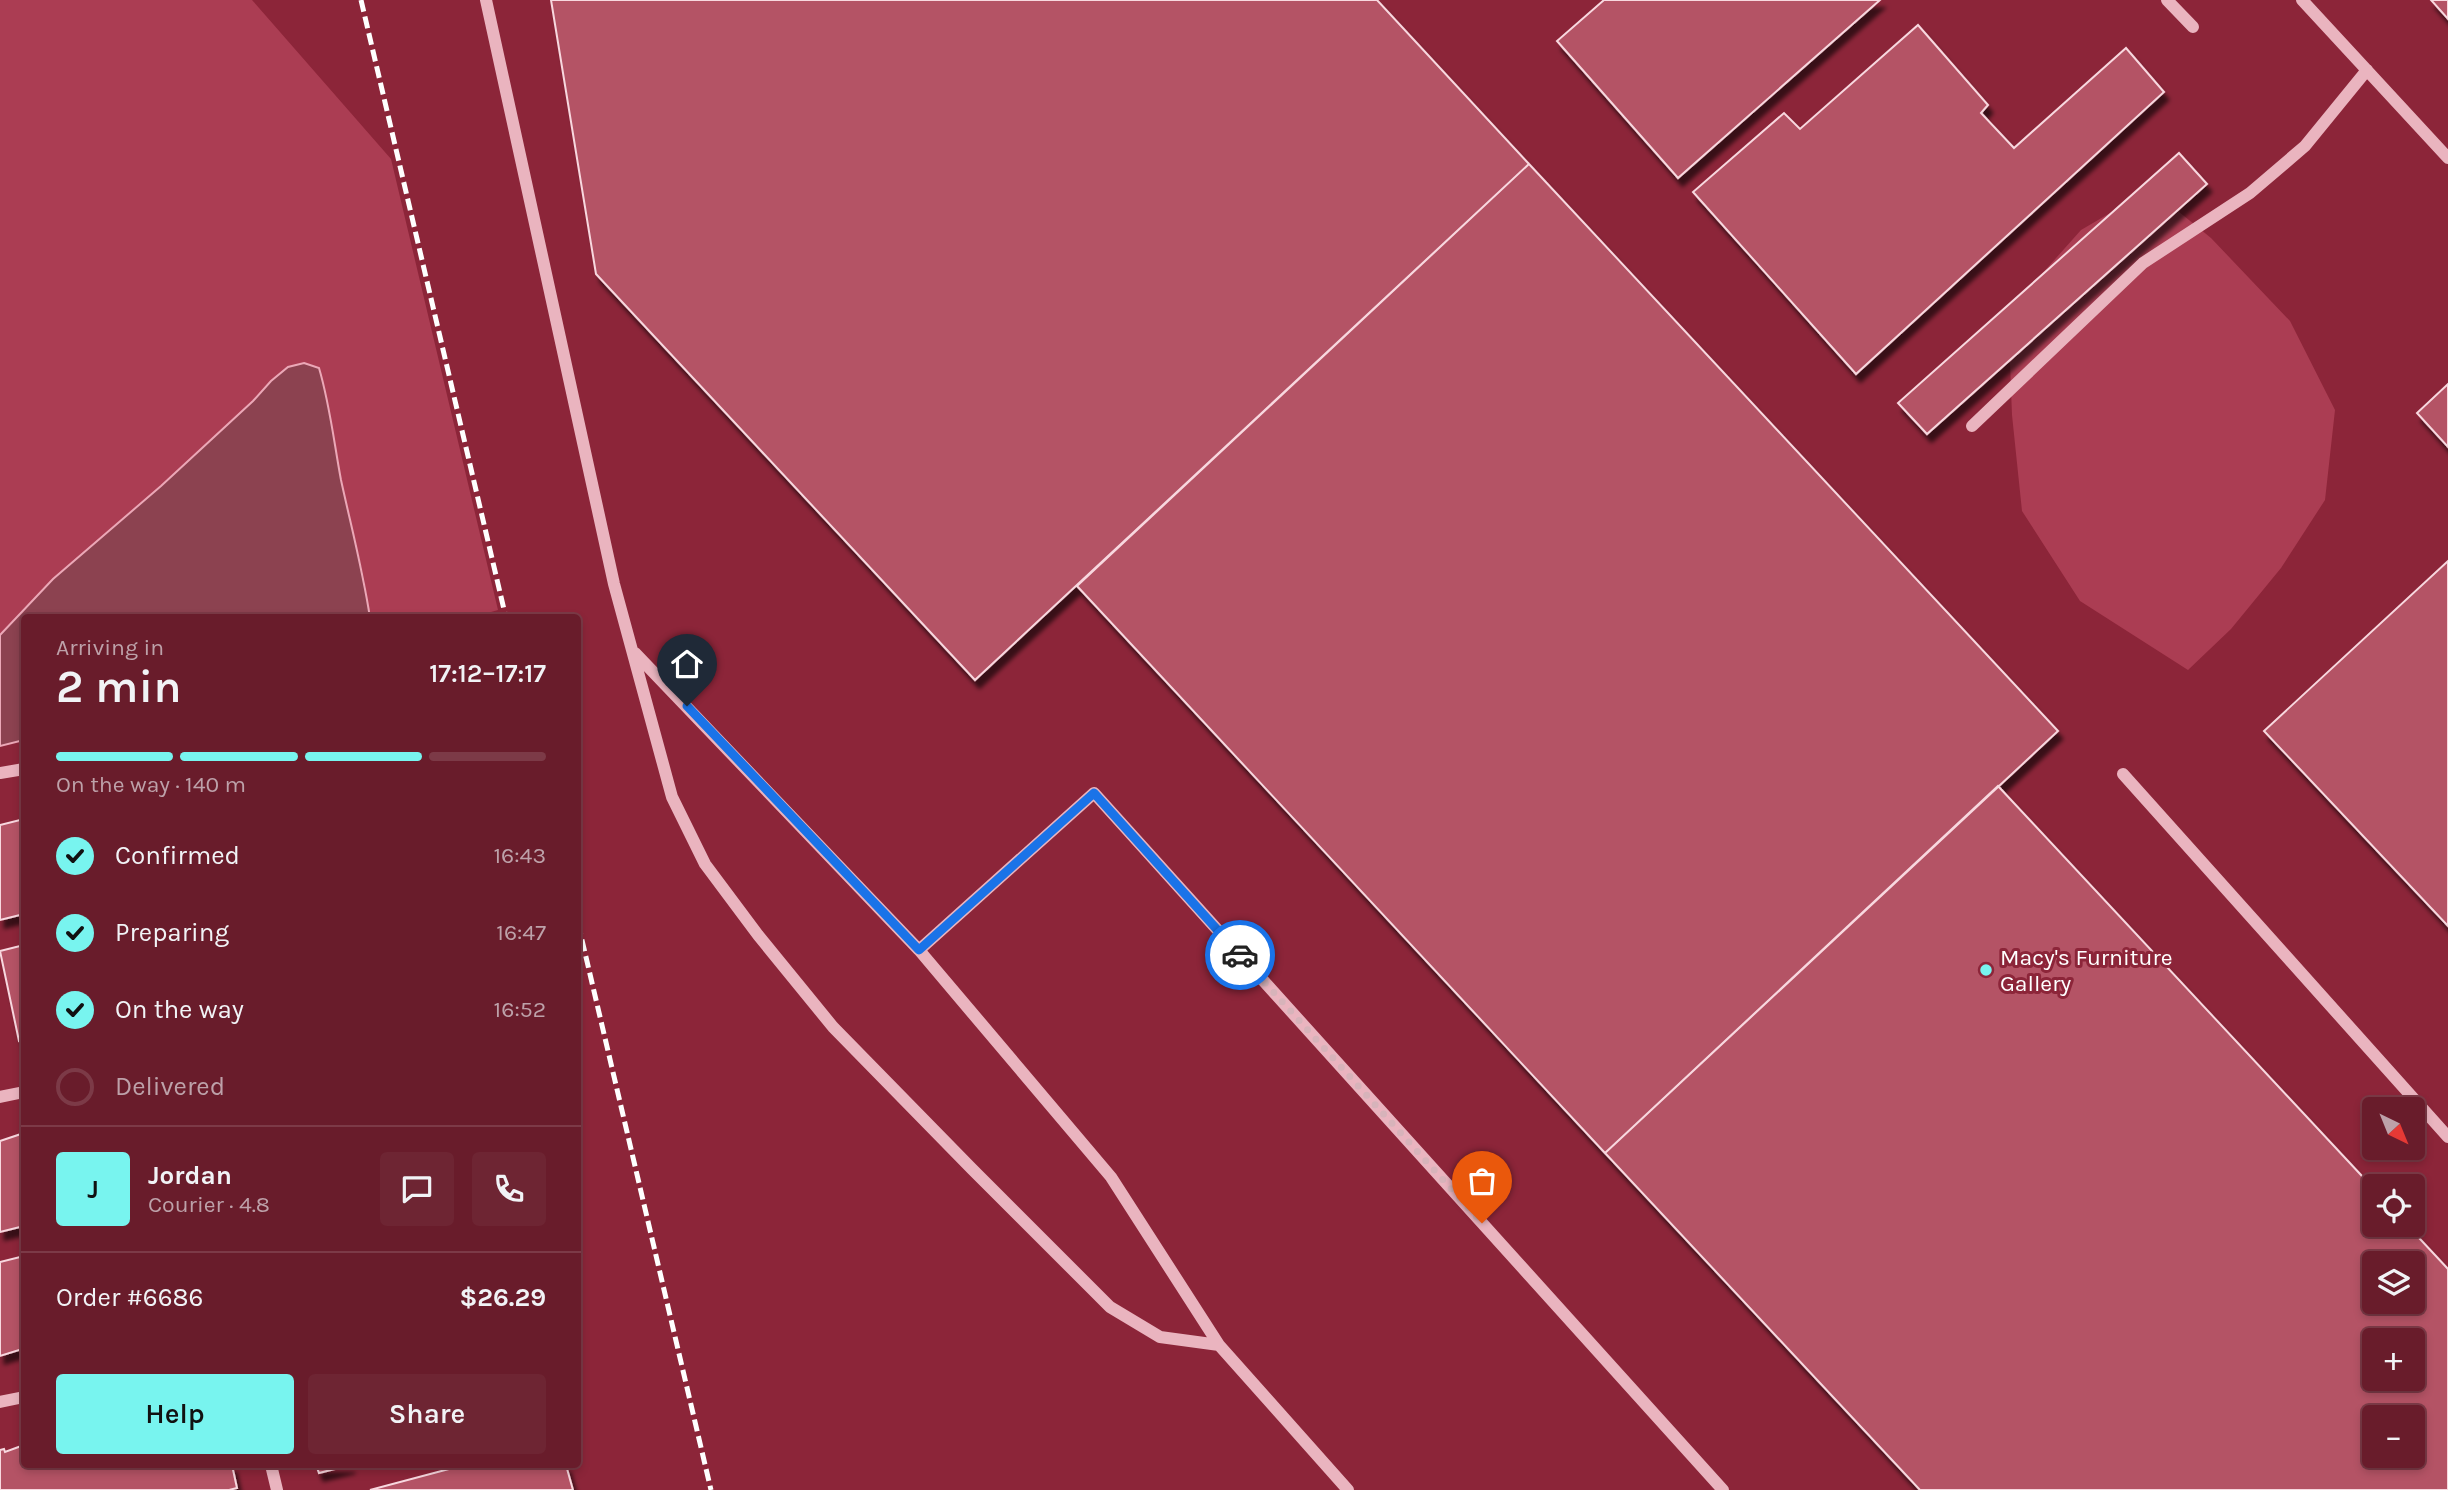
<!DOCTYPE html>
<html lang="en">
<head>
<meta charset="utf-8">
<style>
	:root { --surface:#691c2b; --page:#6e2533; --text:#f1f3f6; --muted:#bda1a9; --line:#7c3a47; --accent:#78f4ef }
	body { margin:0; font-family:Karla,sans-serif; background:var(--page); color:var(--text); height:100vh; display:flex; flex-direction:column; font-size:26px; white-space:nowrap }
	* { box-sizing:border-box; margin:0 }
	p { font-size:23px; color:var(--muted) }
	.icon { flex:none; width:38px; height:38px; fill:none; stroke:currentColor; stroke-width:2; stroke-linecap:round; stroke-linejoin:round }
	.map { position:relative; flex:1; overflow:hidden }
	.panel { position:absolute; left:21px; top:614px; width:560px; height:854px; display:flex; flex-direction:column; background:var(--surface); border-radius:7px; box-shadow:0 4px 10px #0003,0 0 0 2px var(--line) }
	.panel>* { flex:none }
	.needle { width:46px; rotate:137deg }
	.fabs { position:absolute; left:2362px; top:1097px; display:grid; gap:14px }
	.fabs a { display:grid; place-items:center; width:63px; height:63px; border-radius:7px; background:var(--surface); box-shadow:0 4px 10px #0003,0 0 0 2px var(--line); font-size:35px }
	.pin { position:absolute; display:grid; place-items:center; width:60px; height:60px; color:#fff; margin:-72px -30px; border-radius:50% 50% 50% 0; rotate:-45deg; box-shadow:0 0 7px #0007 }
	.pin .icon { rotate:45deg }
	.courier { position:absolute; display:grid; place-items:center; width:70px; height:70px; margin:-35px; border:5px solid #1a73e8; border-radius:50%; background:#fff; color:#222; box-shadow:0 2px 9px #0007 }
	.headline em { font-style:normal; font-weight:600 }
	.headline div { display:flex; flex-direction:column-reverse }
	.headline { display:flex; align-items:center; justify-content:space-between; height:119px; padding:0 35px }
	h1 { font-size:46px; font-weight:600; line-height:52px }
	.bar { display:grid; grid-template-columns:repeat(4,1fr); gap:10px 7px; align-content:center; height:84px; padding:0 35px }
	.bar i { height:9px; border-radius:5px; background:var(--line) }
	.bar .current { background:var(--accent) }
	.bar p { grid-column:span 4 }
	.line { display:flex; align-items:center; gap:18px; padding:0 35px; border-top:2px solid var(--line) }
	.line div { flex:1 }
	.round { display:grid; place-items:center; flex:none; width:74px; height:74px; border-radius:7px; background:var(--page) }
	ol { padding:0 35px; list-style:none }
	li { display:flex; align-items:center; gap:21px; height:77px }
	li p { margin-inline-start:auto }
	li .icon { padding:7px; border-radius:50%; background:var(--accent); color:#111; stroke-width:4 }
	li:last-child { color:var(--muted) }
	li i { width:38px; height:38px; border:4px solid var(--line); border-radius:50% }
	.action { display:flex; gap:14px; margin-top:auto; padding:14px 35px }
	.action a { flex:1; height:80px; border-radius:7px; background:var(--accent); color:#111; font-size:28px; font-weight:600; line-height:80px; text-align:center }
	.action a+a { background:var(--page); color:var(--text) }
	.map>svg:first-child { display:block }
	.green { fill:#ab3d53 }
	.water { fill:#8c4250; stroke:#eba8b7; stroke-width:2 }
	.building { fill:#b45265; stroke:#f8d8df; stroke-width:2; fill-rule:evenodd; filter:url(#shadow) }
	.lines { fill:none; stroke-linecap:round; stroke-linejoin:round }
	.minor { stroke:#eab4bf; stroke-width:12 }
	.rail { stroke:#fff; stroke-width:5; stroke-dasharray:12 5; stroke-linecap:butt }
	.done { stroke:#d7b3ba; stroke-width:7; stroke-dasharray:0 12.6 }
	.route { stroke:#1a73e8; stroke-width:9 }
	.poi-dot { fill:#78f4ef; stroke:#8c2539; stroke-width:2.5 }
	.labels { text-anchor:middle; stroke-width:6; stroke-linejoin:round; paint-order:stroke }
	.poi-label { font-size:23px; fill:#fff; stroke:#8c2539; text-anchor:start }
</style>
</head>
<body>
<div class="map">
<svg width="2448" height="1490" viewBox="0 0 2448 1490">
	<defs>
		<filter id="shadow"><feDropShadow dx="4.5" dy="8" stdDeviation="2" flood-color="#0009"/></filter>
	</defs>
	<rect width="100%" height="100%" fill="#8c2539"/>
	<path class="green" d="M0 0H252L391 159 498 610 470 618H370L364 578 341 480 271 381 253 401 161 486 53 579 0 635Z
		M2151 189 2211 238 2290 321 2335 410 2325 500 2281 568 2231 629 2188 670 2080 601 2022 511 2012 415 2008 312 2081 230Z"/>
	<path class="water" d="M304 363 319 368C330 405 334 443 341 480 351 526 363 571 370 618H24V740L0 746V635L53 579 161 486 253 401 271 381 288 367Z"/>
	<path class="building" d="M551 0H1377L1529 164 975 680 596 274Z
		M1604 0H1880L1678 178 1557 41Z
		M2431 0H2448V19Z
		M1918 25 1988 105 1981 113 2014 148 2126 48 2164 92 1856 374 1693 192 1784 113 1800 129Z
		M2179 153 2207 184 1927 434 1898 403Z
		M1529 164 2058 731 1605 1153 1077 586Z
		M2448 384V447L2417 413Z
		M2448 561V926L2264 731Z
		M1998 786 2375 1190V1225H2407L2448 1269V1490H1920L1605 1153ZM2375 1264H2413V1302H2375ZM2375 1340H2413V1379H2375ZM2375 1418H2413V1456H2375Z
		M24 819V914L0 920V825Z
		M24 945V1040L19 1041 0 951Z
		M24 1133V1226L0 1232V1141Z
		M24 1256V1351H22V1349L0 1356V1262Z
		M24 1445V1465H232L237 1488 229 1490H0V1450L4 1449 5 1452Z
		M316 1465H351L319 1473Z
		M464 1465H566L573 1490H370Z"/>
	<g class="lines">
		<path class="minor" d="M486 0 614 584 672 797 705 864 758 935 833 1027 972 1169 1110 1307 1160 1337 1219 1345
			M2167 0 2193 27
			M2302 0 2448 158
			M1972 426 2143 263 2250 193 2305 146 2367 70
			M635 653 919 950 1111 1177 1219 1345 1348 1490
			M0 773 24 769
			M2123 774 2448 1137
			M919 950 1094 793 1723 1490
			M0 1097 24 1092
			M0 1402 24 1397
			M271 1465 277 1490"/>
		<path class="rail" d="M361 0 506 618
			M578 923 711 1490"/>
	</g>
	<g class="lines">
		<path class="done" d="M1240 955 1482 1223"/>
		<path class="route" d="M687 706 919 950 1094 793 1240 955"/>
	</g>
	<circle class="poi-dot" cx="1986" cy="970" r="7"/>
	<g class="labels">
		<g class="poi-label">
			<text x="2000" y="965">Macy's Furniture<tspan x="2000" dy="26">Gallery</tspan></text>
		</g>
	</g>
</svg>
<div class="fabs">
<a><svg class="needle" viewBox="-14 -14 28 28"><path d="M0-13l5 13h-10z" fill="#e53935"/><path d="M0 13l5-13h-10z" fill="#bda1a9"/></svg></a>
<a><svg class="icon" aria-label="locate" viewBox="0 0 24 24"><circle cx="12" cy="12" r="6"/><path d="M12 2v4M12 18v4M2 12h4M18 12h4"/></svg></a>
<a><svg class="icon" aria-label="layers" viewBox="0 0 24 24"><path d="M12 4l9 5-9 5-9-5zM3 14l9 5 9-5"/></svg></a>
<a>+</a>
<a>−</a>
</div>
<div class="pin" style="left:1482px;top:1223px;background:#ea580c"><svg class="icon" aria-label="bag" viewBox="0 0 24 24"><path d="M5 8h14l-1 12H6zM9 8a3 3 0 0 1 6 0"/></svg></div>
<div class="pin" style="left:687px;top:706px;background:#1f2937"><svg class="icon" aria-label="home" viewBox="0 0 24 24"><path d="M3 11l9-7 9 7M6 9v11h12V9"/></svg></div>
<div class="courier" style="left:1240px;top:955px"><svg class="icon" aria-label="car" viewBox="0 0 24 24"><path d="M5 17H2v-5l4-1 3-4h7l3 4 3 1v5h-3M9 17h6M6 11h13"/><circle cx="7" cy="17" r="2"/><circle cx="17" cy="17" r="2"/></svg></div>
<section class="panel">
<div class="headline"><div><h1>2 min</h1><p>Arriving in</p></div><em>17:12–17:17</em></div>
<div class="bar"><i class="current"></i><i class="current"></i><i class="current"></i><i></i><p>On the way · 140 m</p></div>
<ol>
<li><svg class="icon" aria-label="check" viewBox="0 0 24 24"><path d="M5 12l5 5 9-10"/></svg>Confirmed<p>16:43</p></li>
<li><svg class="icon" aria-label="check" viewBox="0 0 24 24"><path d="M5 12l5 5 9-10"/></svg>Preparing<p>16:47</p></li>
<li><svg class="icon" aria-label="check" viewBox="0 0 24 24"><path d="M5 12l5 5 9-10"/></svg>On the way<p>16:52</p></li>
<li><i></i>Delivered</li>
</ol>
<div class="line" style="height:126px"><b class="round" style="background:var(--accent);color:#111">J</b><div><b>Jordan</b><p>Courier · 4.8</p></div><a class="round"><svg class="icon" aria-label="chat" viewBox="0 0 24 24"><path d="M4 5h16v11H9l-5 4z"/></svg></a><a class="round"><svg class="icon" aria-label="phone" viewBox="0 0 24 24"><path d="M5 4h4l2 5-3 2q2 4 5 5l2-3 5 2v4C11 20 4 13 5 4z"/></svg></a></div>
<div class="line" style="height:91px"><div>Order #6686</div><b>$26.29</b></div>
<div class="action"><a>Help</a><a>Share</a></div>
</section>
</div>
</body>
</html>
